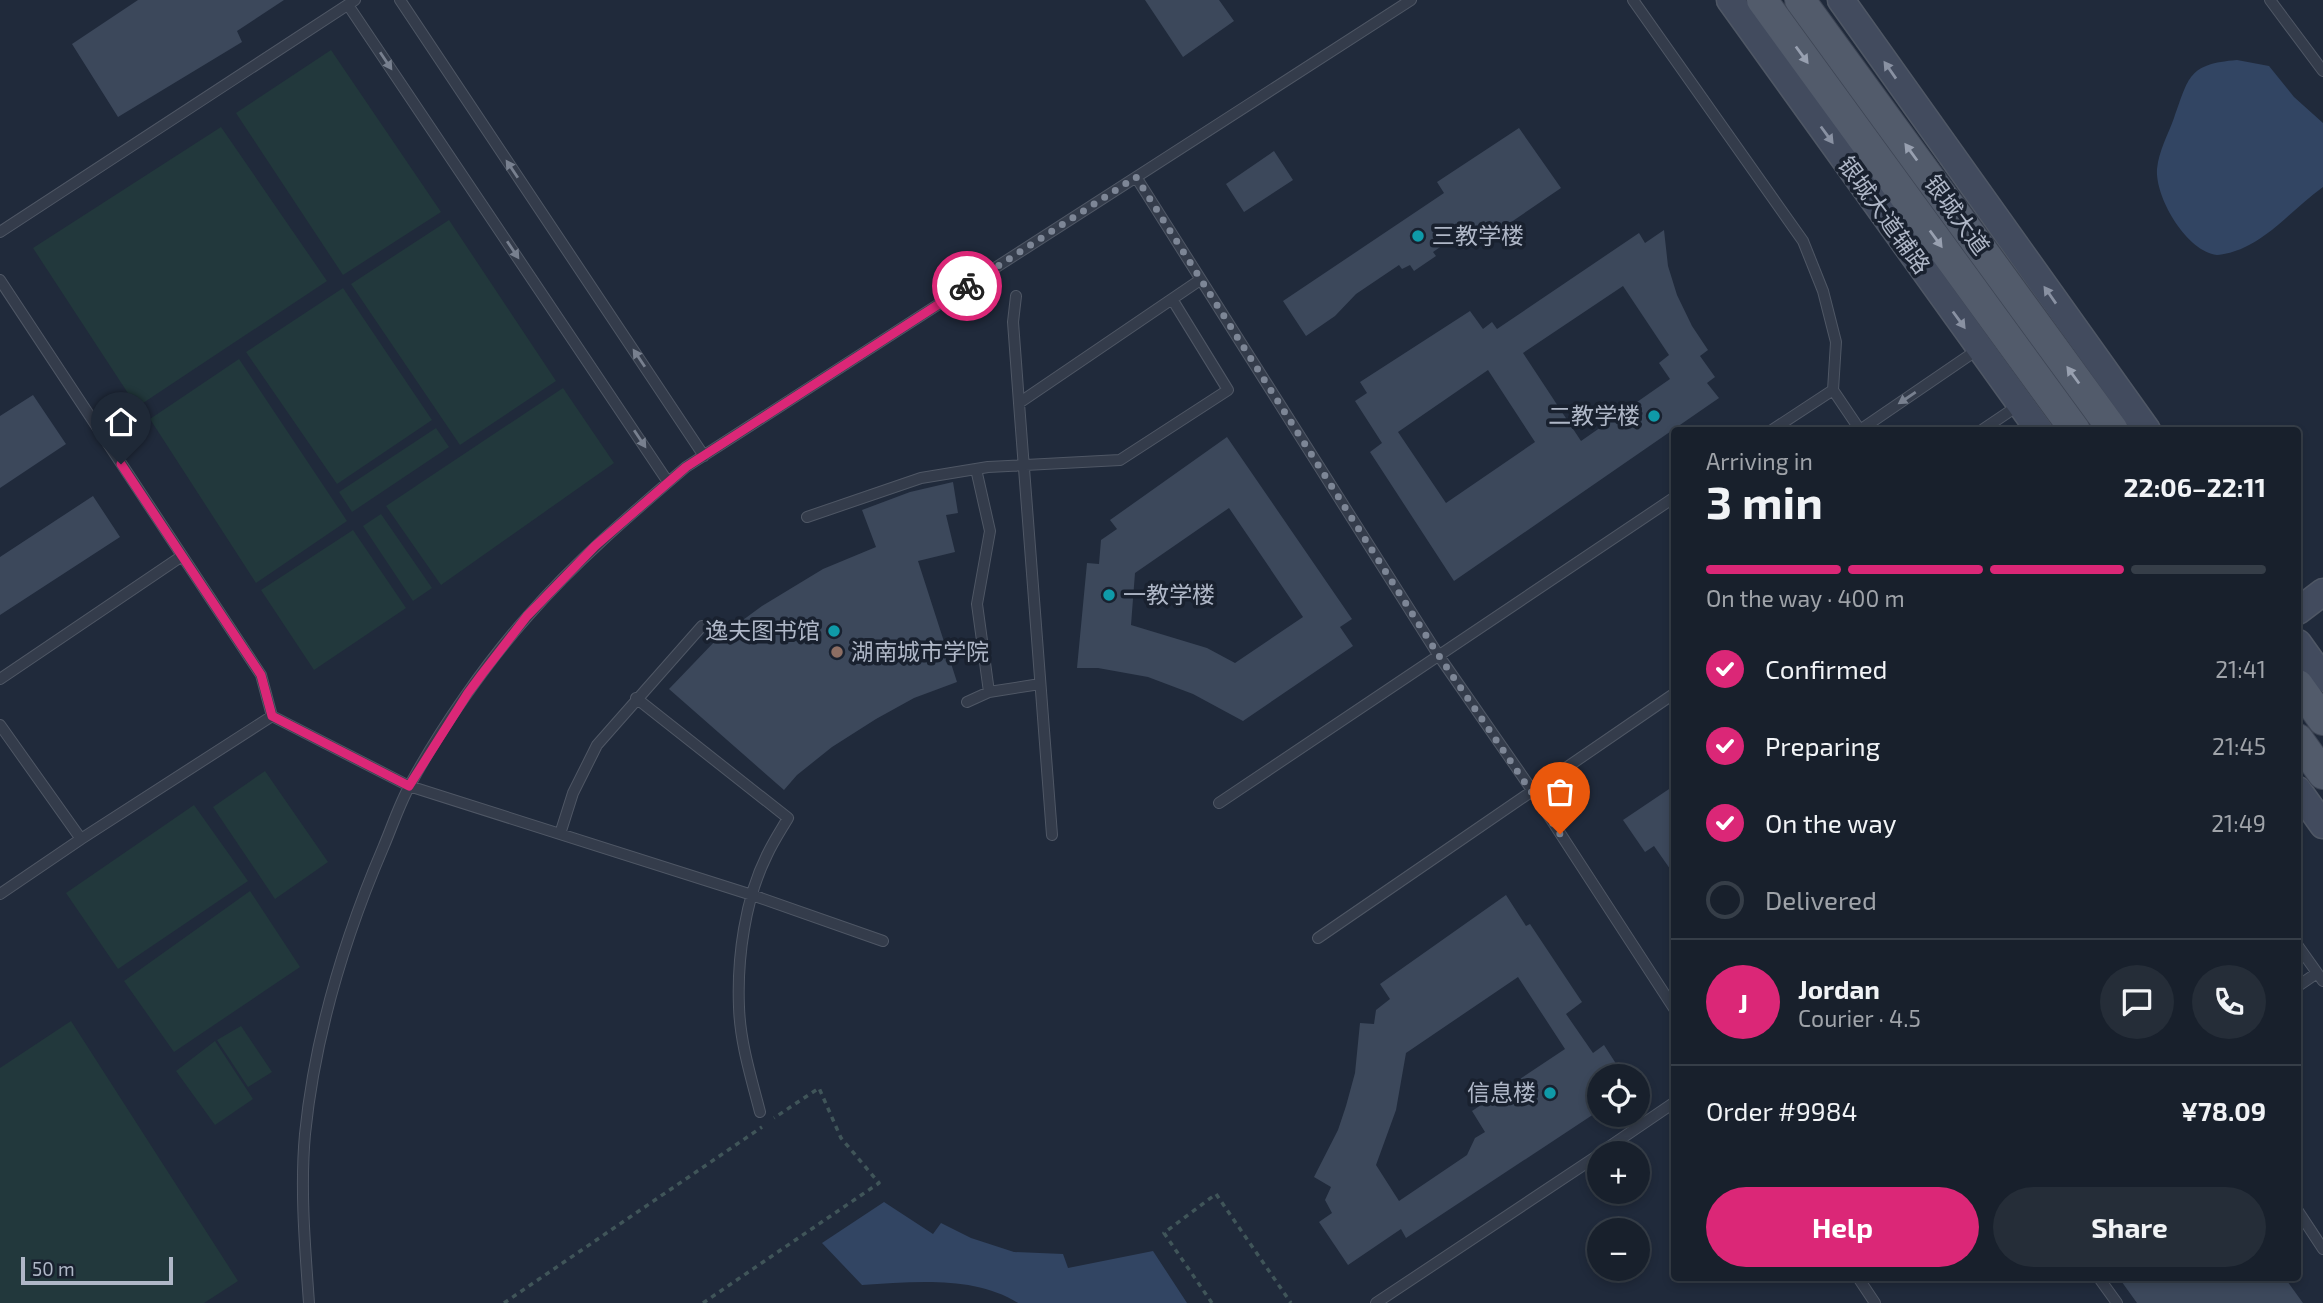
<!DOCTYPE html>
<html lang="en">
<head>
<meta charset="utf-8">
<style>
	:root { --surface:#18202c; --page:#252d38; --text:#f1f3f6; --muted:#9fa3a9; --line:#363e48; --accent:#db2777 }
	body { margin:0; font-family:"Exo 2","Noto Sans SC",sans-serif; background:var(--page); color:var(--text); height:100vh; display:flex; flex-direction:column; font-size:26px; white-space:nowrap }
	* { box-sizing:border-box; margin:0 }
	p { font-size:23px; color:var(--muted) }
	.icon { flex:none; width:38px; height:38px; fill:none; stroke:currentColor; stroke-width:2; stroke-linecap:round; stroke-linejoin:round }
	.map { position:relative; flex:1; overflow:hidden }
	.details { position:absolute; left:1671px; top:427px; width:630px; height:854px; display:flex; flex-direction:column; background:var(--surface); border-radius:7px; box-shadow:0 4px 10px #0003,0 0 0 2px var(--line) }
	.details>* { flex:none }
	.fabs { position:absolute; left:1587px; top:1064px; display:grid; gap:14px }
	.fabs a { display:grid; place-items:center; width:63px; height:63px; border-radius:50%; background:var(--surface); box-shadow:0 4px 10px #0003,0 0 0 2px var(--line); font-size:35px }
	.scale { position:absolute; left:21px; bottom:18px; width:152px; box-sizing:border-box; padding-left:7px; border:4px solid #afb7c7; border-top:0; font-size:19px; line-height:24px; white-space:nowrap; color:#afb7c7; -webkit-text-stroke:5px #19212f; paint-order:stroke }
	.pin { position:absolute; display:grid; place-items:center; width:60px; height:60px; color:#fff; margin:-72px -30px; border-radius:50% 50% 50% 0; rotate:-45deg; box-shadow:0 0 7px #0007 }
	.pin .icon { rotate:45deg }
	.courier { position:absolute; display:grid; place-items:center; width:70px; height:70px; margin:-35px; border:5px solid #db2777; border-radius:50%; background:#fff; color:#222; box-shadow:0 2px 9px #0007 }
	.head em { font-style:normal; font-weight:700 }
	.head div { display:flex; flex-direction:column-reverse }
	.head { display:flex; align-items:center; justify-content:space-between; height:119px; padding:0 35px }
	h1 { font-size:46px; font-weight:700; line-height:52px }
	.bar { display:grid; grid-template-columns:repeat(4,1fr); gap:10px 7px; align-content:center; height:84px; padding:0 35px }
	.bar i { height:9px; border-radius:5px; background:var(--line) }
	.bar .active { background:var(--accent) }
	.bar p { grid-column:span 4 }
	.line { display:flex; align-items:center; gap:18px; padding:0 35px; border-top:2px solid var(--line) }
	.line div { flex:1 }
	.round { display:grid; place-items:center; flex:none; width:74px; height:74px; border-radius:37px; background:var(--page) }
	ol { padding:0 35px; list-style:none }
	li { display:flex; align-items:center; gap:21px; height:77px }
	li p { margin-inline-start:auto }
	li .icon { padding:7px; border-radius:50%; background:var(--accent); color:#fff; stroke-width:4 }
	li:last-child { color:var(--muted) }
	li i { width:38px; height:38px; border:4px solid var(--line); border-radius:50% }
	.action { display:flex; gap:14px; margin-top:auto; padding:14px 35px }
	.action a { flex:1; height:80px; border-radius:42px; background:var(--accent); color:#fff; font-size:28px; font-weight:700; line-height:80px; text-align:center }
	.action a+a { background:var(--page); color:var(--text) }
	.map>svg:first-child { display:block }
	.green { fill:#22383c }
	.water { fill:#324563 }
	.building { fill:#3c485b; fill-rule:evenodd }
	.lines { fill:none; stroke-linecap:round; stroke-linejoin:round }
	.lane-casing { stroke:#4f5765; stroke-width:12 }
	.secondary-casing { stroke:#4f5765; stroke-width:29 }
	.primary-casing { stroke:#3d4554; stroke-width:32 }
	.path { stroke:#405559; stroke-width:3.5; stroke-dasharray:5 5; stroke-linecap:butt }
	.lane { stroke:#343c4b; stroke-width:10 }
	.secondary { stroke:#424b5e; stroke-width:26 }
	.primary { stroke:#525b6b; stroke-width:30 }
	.oneway { fill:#98a0b0 }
	.oneway2 { fill:#78808f }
	.oneway3 { fill:#8991a2 }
	.done { stroke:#7d8696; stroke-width:7; stroke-dasharray:0 12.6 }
	.route { stroke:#db2777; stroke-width:9 }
	.culture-dot { fill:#0f9aa8; stroke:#19212f; stroke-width:2.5 }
	.education-dot { fill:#8d6e63; stroke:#19212f; stroke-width:2.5 }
	.labels { text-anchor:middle; stroke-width:7; stroke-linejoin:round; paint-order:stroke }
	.street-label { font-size:23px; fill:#afb7c7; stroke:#19212f }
	.poi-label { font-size:23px; fill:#afb7c7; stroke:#19212f; text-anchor:start }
</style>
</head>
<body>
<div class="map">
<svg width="2323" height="1303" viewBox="0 0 2323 1303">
	<rect width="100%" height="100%" fill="#202a3b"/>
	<path class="green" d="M331 50 441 212 343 275 236 113Z
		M221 127 327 281 137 407 33 248Z
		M449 220 556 381 460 445 351 284Z
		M343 288 432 420 337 484 246 352Z
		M239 359 347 521 256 583 150 419Z
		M563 388 614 463 441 585 386 506Z
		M436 428 449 447 352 512 339 492Z
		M381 514 432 588 413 601 363 526Z
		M353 530 406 608 314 670 261 590Z
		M265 771 328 862 275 899 213 807Z
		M194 805 248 881 118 969 66 893Z
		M250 891 300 967 174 1052 124 981Z
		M71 1021 238 1281 204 1303H0V1068Z
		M241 1026 272 1072 248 1087 217 1040Z
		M215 1041 253 1099 215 1125 176 1071Z"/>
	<path class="water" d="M2237 60 2269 66 2294 97 2323 123V187C2296 206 2273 235 2243 248 2237 251 2223 255 2217 255 2186 251 2155 197 2157 169 2159 150 2168 135 2174 118 2189 77 2188 64 2237 60Z
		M884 1202 933 1234 941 1223 971 1238 1014 1252 1063 1254 1068 1268 1153 1251 1187 1303H1018C974 1275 912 1282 862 1285L822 1243Z"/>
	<path class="building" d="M138 0H284L237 31 242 42 118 117 72 44Z
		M1145 0H1219L1234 21 1183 57Z
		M1519 128 1561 188 1479 244 1468 228 1433 252 1436 256 1414 271 1410 265 1402 269 1399 265 1356 294 1335 316 1306 336 1283 301 1444 193 1437 182Z
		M1274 151 1293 180 1244 212 1226 184Z
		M1664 230 1668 266 1677 295 1692 326 1708 350 1700 356 1715 377 1707 383 1719 398 1454 581 1370 452 1382 443 1355 401 1367 393 1360 382 1470 311 1483 329 1492 322 1497 329 1639 233 1645 243ZM1623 286 1669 355 1659 363 1670 379 1581 441 1523 353ZM1488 370 1535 442 1446 503 1398 432Z
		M33 395 66 444 0 488V416Z
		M1227 437 1352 619 1340 627 1353 646 1243 721 1193 694 1148 677 1098 668H1077L1087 563 1099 564 1101 540 1117 529 1110 520ZM1229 508 1303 617 1235 663 1207 648 1131 625 1135 573Z
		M953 482 958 513 946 515 955 552 918 561 957 682 914 698 876 719 832 747 797 775 784 790 669 689 717 639 762 606 823 569 876 547 862 510 910 492Z
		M93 496 120 537 0 615V557Z
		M1675 785V876L1654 846 1645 852 1623 820Z
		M1506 895 1526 926 1530 924 1582 1002 1566 1014 1593 1053 1604 1045 1624 1076H1600V1110L1406 1238 1401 1229 1348 1265 1319 1222 1332 1213 1325 1200 1331 1187 1314 1177 1338 1130 1346 1106 1355 1073 1360 1023 1374 1024 1376 1010 1390 999 1380 984ZM1518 977 1565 1049 1472 1111 1485 1132 1475 1138 1467 1155 1399 1201 1376 1165 1396 1110 1406 1053Z
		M2119 1278H2285L2303 1303H2137Z"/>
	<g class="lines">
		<g class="lane-casing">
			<path id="lane" d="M400 0 704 456
				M1633 0 1803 241 1823 291 1836 342 1833 390 1860 430 1980 348
				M2270 0 2323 71
				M348 5 668 482
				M1136 177 1439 656 1532 790 1675 1010
				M0 232 355 0
				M0 280 261 675 272 716
				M1016 296 1013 322 1019 403
				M1772 430 1833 390
				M1982 430 2019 405
				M976 469 990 531 977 604 989 692
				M807 517 921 478 988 467 1120 460 1228 390 1172 299
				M0 679 182 556
				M636 698 788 818C781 830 773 842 767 855 745 899 737 958 739 1007 740 1042 751 1077 760 1112
				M967 702 989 692 1040 684
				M0 725 81 839 0 894
				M1219 803 1675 497
				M560 834 573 793 597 745 702 626
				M1052 835 1019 403 1200 280
				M81 839 272 716 409 786 752 895 883 941
				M1318 938 1675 693
				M2298 946 2323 981
				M2298 986 2317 973
				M1600 1153 1675 1102
				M2298 1211 2323 1249
				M1862 1278 1859 1279 1875 1303
				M2099 1278 2117 1303
				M309 1303C305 1247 300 1189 305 1134 315 1035 344 939 383 848 392 827 399 805 410 785 440 729 486 663 528 616 576 561 631 514 686 467L1411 0
				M1376 1303 1600 1154"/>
		</g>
		<g class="secondary-casing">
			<path id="secondary" d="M1730 0 2039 430
				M1841 0 2147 430
				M2298 611 2323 592
				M2298 643 2323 678
				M2298 790 2323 825"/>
		</g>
		<g class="primary-casing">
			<path id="primary" d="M1762 0 2075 430
				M1800 0 2113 430
				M2298 685 2323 720
				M2298 739 2323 774"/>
		</g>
		<path class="path" d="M504 1303 762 1127
			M703 1303 879 1183 841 1138 819 1088 774 1118
			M1212 1303 1164 1233 1216 1194 1291 1303"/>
		<use href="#lane" class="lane"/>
		<use href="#secondary" class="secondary"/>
		<use href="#primary" class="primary"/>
	</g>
	<defs><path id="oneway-solid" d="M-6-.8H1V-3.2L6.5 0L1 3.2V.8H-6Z" transform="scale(1.75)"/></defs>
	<g class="oneway">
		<use href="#oneway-solid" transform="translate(1802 55) rotate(54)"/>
		<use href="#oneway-solid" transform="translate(1911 152) rotate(-126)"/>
		<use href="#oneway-solid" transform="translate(1936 239) rotate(54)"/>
		<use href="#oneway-solid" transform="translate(2073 375) rotate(-126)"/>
	</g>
	<g class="oneway2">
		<use href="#oneway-solid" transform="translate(386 61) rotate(56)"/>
		<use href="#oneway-solid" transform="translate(512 169) rotate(-124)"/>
		<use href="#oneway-solid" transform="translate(513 250) rotate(56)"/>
		<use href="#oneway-solid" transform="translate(639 358) rotate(-124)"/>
		<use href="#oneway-solid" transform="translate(1907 398) rotate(146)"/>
		<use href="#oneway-solid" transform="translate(640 439) rotate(56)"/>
	</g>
	<g class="oneway3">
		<use href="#oneway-solid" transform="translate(1890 70) rotate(-125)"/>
		<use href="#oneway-solid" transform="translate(1827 135) rotate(54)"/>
		<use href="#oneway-solid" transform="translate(2050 295) rotate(-125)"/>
		<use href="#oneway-solid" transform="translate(1959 320) rotate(54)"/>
	</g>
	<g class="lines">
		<path class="done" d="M967 286 1136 177 1439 656 1560 834"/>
		<path class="route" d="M121 464 261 675 272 716 409 786 468 693 482 674 527 616 595 546 686 467 967 286"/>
	</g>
	<g class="culture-dot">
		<circle cx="1418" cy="236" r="7"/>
		<circle cx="1654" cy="416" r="7"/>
		<circle cx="1109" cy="595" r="7"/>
		<circle cx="834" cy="631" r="7"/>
		<circle cx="1550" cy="1093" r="7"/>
	</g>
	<circle class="education-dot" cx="837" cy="652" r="7"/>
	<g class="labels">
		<g class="street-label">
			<text transform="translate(1884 215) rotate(54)" y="8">银城大道辅路</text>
			<text transform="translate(1957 215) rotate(54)" y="8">银城大道</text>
		</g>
		<g class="poi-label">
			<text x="1432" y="244">三教学楼</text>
			<text x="1640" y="424" text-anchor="end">二教学楼</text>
			<text x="1123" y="603">一教学楼</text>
			<text x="820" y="639" text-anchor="end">逸夫图书馆</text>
			<text x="851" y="660">湖南城市学院</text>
			<text x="1536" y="1101" text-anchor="end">信息楼</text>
		</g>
	</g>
</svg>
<div class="fabs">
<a><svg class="icon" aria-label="locate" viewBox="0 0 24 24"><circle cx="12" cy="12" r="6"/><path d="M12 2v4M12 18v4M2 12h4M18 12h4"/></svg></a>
<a>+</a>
<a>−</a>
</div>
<div class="scale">50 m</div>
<div class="pin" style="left:1560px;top:834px;background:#ea580c"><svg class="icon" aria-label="bag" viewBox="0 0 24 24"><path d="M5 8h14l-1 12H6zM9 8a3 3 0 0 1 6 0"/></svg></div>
<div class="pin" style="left:121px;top:464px;background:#1f2937"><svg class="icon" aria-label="home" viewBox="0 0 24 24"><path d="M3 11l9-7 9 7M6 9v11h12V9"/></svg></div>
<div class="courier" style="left:967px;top:286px"><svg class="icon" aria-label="bike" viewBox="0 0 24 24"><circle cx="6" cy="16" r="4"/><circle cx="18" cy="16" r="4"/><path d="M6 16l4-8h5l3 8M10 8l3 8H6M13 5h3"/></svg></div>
<section class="details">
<div class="head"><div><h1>3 min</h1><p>Arriving in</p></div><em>22:06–22:11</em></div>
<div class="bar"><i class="active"></i><i class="active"></i><i class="active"></i><i></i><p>On the way · 400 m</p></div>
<ol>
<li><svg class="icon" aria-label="check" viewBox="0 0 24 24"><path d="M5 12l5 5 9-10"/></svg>Confirmed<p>21:41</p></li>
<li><svg class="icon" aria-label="check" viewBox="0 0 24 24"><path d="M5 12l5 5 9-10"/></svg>Preparing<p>21:45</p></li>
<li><svg class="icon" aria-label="check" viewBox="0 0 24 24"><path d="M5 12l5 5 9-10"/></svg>On the way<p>21:49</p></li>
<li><i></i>Delivered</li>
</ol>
<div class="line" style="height:126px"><b class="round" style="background:var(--accent);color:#fff">J</b><div><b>Jordan</b><p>Courier · 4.5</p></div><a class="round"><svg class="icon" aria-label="chat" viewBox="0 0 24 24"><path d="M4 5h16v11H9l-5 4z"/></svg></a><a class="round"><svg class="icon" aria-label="phone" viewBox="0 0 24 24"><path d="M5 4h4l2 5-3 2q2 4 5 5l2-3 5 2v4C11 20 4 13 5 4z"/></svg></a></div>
<div class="line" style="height:91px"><div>Order #9984</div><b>¥78.09</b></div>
<div class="action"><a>Help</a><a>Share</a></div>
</section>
</div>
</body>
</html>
